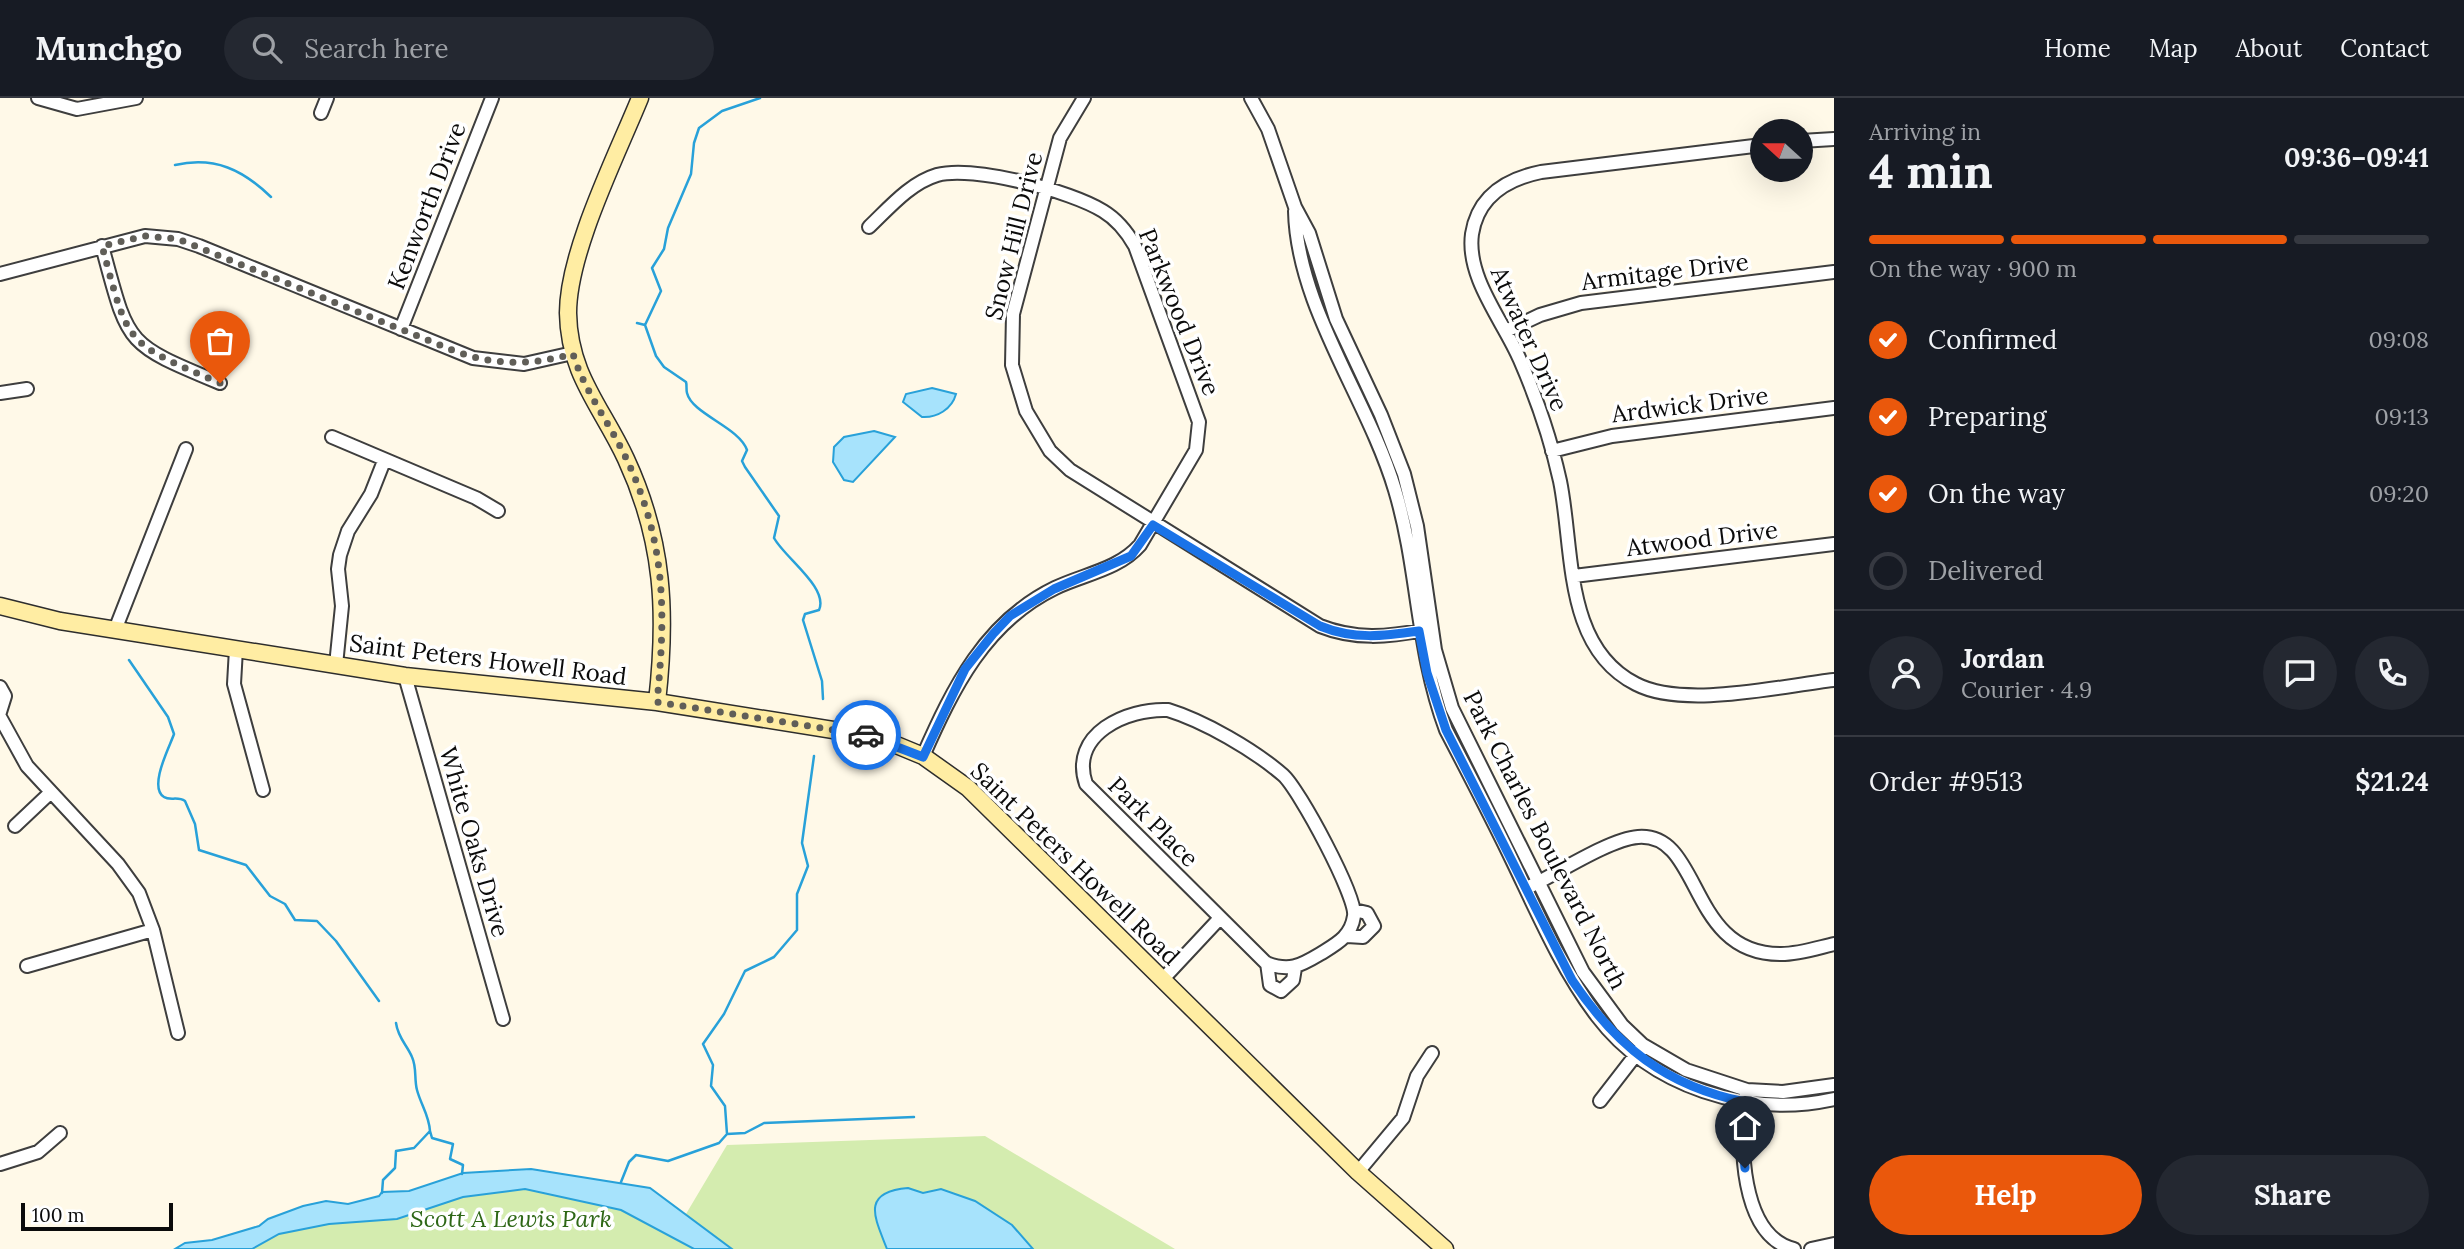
<!DOCTYPE html>
<html lang="en">
<head>
<meta charset="utf-8">
<style>
	:root { --surface:#171b24; --page:#242831; --text:#f1f3f6; --muted:#9ea1a6; --line:#363941; --accent:#ea580c }
	body { margin:0; font-family:Lora,serif; background:var(--page); color:var(--text); height:100vh; display:flex; flex-direction:column; font-size:26px; white-space:nowrap }
	* { box-sizing:border-box; margin:0 }
	p { font-size:23px; color:var(--muted) }
	.icon { flex:none; width:38px; height:38px; fill:none; stroke:currentColor; stroke-width:2; stroke-linecap:round; stroke-linejoin:round }
	.map { position:relative; flex:1; overflow:hidden }
	.details { display:flex; flex-direction:column; background:var(--surface); width:630px }
	.details>* { flex:none }
	.needle { width:46px; rotate:291deg }
	.tools { position:absolute; left:1750px; top:21px; display:grid; gap:14px }
	.tools a { display:grid; place-items:center; width:63px; height:63px; border-radius:50%; background:var(--surface); box-shadow:0 7px 28px #0002; font-size:35px }
	.scale { position:absolute; left:21px; bottom:18px; width:152px; box-sizing:border-box; padding-left:7px; border:4px solid #0b0b0b; border-top:0; font-size:19px; line-height:24px; white-space:nowrap; color:#0b0b0b; -webkit-text-stroke:5px #fff; paint-order:stroke }
	.pin { position:absolute; display:grid; place-items:center; width:60px; height:60px; color:#fff; margin:-72px -30px; border-radius:50% 50% 50% 0; rotate:-45deg; box-shadow:0 0 7px #0007 }
	.pin .icon { rotate:45deg }
	.courier { position:absolute; display:grid; place-items:center; width:70px; height:70px; margin:-35px; border:5px solid #1a73e8; border-radius:50%; background:#fff; color:#222; box-shadow:0 2px 9px #0007 }
	.overview em { font-style:normal; font-weight:700 }
	.overview div { display:flex; flex-direction:column-reverse }
	.overview { display:flex; align-items:center; justify-content:space-between; height:119px; padding:0 35px }
	h1 { font-size:46px; font-weight:700; line-height:52px }
	.bar { display:grid; grid-template-columns:repeat(4,1fr); gap:10px 7px; align-content:center; height:84px; padding:0 35px }
	.bar i { height:9px; border-radius:5px; background:var(--line) }
	.bar .current { background:var(--accent) }
	.bar p { grid-column:span 4 }
	.line { display:flex; align-items:center; gap:18px; padding:0 35px; border-top:2px solid var(--line) }
	.line div { flex:1 }
	.round { display:grid; place-items:center; flex:none; width:74px; height:74px; border-radius:37px; background:var(--page) }
	ol { padding:0 35px; list-style:none }
	li { display:flex; align-items:center; gap:21px; height:77px }
	li p { margin-inline-start:auto }
	li .icon { padding:7px; border-radius:50%; background:var(--accent); color:#fff; stroke-width:4 }
	li:last-child { color:var(--muted) }
	li i { width:38px; height:38px; border:4px solid var(--line); border-radius:50% }
	.button { display:flex; gap:14px; margin-top:auto; padding:14px 35px }
	.button a { flex:1; height:80px; border-radius:42px; background:var(--accent); color:#fff; font-size:28px; font-weight:700; line-height:80px; text-align:center }
	.button a+a { background:var(--page); color:var(--text) }
	header { display:flex; align-items:center; gap:42px; box-sizing:border-box; height:98px; padding:0 35px; background:var(--surface); border-bottom:2px solid var(--line) }
	header strong { font-size:33px }
	nav { display:flex; gap:38px; margin-inline-start:auto; font-size:24px }
	.search { width:490px; height:63px; background:var(--page); display:flex; align-items:center; gap:18px; box-sizing:border-box; padding:0 24px; border-radius:38px; color:var(--muted); font-size:26px }
	main { display:flex; flex:1; min-height:0 }
	.map>svg:first-child { display:block }
	.green { fill:#d4ecaf }
	.water { fill:#a7e3fc; stroke:#28a1d9; stroke-width:2 }
	.lines { fill:none; stroke-linecap:round; stroke-linejoin:round }
	.stream { stroke:#28a1d9; stroke-width:2.5 }
	.street-casing { stroke:#3e3e3e; stroke-width:16 }
	.secondary-casing { stroke:#2d2d2d; stroke-width:19 }
	.street { stroke:#fff; stroke-width:12 }
	.secondary { stroke:#ffeda3; stroke-width:16 }
	.done { stroke:#605e58; stroke-width:7; stroke-dasharray:0 12.6 }
	.route { stroke:#1a73e8; stroke-width:9 }
	.labels { text-anchor:middle; stroke-width:7; stroke-linejoin:round; paint-order:stroke }
	.street-label { font-size:24px; fill:#0b0b0b; stroke:#fff }
	.park-label { font-size:24px; font-style:italic; fill:#2e6716; stroke:#fff }
</style>
</head>
<body>
<header>
<strong>Munchgo</strong>
<div class="search"><svg class="icon" aria-label="search" viewBox="0 0 24 24"><circle cx="10" cy="10" r="6"/><path d="M15 15l6 6"/></svg>Search here</div>
<nav><a>Home</a><a>Map</a><a>About</a><a>Contact</a></nav>
</header>
<main>
<div class="map">
<svg width="1834" height="1151" viewBox="0 0 1834 1151">
	<rect width="100%" height="100%" fill="#fff9e8"/>
	<path class="green" d="M985 1038 1175 1151H714L683 1121 727 1047Z
		M525 1091 621 1112 694 1151H252L279 1136 329 1126 397 1121 463 1099Z"/>
	<path class="water" d="M932 290 956 296C952 311 937 320 922 319L903 304 906 296Z
		M874 333 895 339 853 384 844 382 833 364 834 349 844 339Z
		M531 1071 650 1090 732 1151H694L621 1112 525 1091 463 1099 397 1121 329 1126 279 1136 252 1151H175L185 1145 212 1142 259 1128 268 1121 303 1108 326 1103 348 1106 379 1098 382 1094 409 1093 463 1075Z
		M908 1090 923 1095 941 1091 975 1103 1012 1127 1033 1151H887C875 1120 860 1094 908 1090Z"/>
	<g class="lines">
		<path class="stream" d="M760 0 722 13 699 30 694 45 691 76 668 130 664 151 652 170 661 193 645 227 656 258 664 269 686 284C687 287 686 291 687 295 692 316 739 329 747 352L742 363 745 369 779 418 774 440C785 460 829 490 819 512L805 516 803 522 822 583 823 601
			M175 67C215 58 243 72 271 99
			M637 225 645 227
			M129 562 168 619 174 636C170 648 148 689 164 699 170 703 178 698 185 703L195 726 199 752 246 767 270 798 285 806 295 822 317 823 336 843 379 903
			M430 1033 432 1040 453 1046 450 1061 463 1067 462 1076
			M727 1036 745 1035 764 1025 914 1019
			M621 1084 629 1064 636 1057 668 1063 719 1045 727 1036 725 1008 711 988 713 967 703 946 724 916 745 873 774 859 797 832V796L808 768 802 745 814 658
			M382 1095 383 1082 395 1070 396 1053 414 1050 430 1033C429 1017 421 1007 417 992 414 981 417 970 412 959 407 947 398 940 396 925"/>
		<g class="street-casing">
			<path id="street" d="M38 0 77 11 136 0
				M1084 0 1060 40 1013 216 1012 267 1026 313 1050 353 1070 372 1320 528C1355 542 1388 539 1424 532
				M1251 0 1268 31 1295 109 1309 135 1336 221 1381 317 1404 376 1417 428 1435 552 1452 610 1583 874 1622 927 1643 947 1686 972 1747 992 1783 994 1834 987
				M321 15 327 0
				M1801 43 1834 41
				M1762 47 1541 74C1507 81 1478 98 1472 136 1466 180 1504 224 1520 262 1537 301 1551 342 1560 383 1574 451 1563 549 1636 586 1684 611 1780 588 1834 582
				M1295 113C1297 209 1368 301 1395 392 1419 472 1416 552 1446 632 1469 676 1492 720 1513 764 1538 816 1562 872 1597 918 1651 989 1748 1020 1834 1001
				M869 129C889 110 910 85 937 77 973 67 1071 93 1103 113 1118 122 1127 134 1135 148L1199 324 1196 352 1140 447C1118 472 1084 476 1055 490 985 524 953 590 923 658
				M102 148C129 248 124 245 220 285
				M0 176 145 138 178 141 199 148 473 260 524 266 573 255
				M401 231 492 0
				M1506 233 1540 217 1581 205 1834 174
				M0 295 27 291
				M332 339 476 400 498 413
				M1552 353 1612 338 1834 310
				M1574 478 1834 446
				M115 532 186 351
				M236 551 234 586 263 692
				M336 567 342 508 338 471 340 457 348 433 371 396 384 363
				M405 578 503 921
				M0 589 5 598 0 614
				M1168 612C1204 623 1254 652 1283 677 1299 691 1357 799 1354 818 1351 839 1336 846 1320 856 1300 868 1289 874 1266 865L1086 686C1069 636 1127 610 1168 612Z
				M0 619 27 668 118 766 139 795 153 832 178 935
				M15 728 51 694
				M1531 788C1558 775 1610 741 1638 739 1703 734 1687 857 1781 856 1799 856 1817 850 1834 846
				M1347 838 1363 839 1374 828 1367 815 1354 812
				M1267 865 1270 887 1281 893 1293 882 1295 870
				M27 868 153 832
				M1163 881 1220 820
				M1746 998C1739 1043 1740 1138 1794 1151
				M1600 1003 1641 950
				M0 1066 38 1054 60 1035
				M1358 1074 1403 1020 1417 978 1432 955
				M1811 1151 1834 1146"/>
		</g>
		<g class="secondary-casing">
			<path id="secondary" d="M640 0C616 59 568 154 568 215 569 277 602 309 626 361 664 443 667 516 657 604
				M0 508 60 523 405 578 657 604 877 639 923 658 968 690 1358 1074 1445 1151"/>
		</g>
		<use href="#street" class="street"/>
		<use href="#secondary" class="secondary"/>
	</g>
	<g class="lines">
		<path class="done" d="M220 285C124 244 129 248 102 148L145 138 178 141 457 254C499 268 531 267 573 256 585 294 609 324 626 360 666 444 666 513 657 604L866 637"/>
		<path class="route" d="M866 637 923 659 965 571 993 536 1010 518 1054 491 1131 458 1153 427 1320 528C1354 542 1384 538 1419 533L1427 575 1446 632 1572 882C1617 949 1666 988 1745 1004L1742 1037 1745 1070"/>
	</g>
	<g class="labels">
		<g class="street-label">
			<text transform="translate(427 108) rotate(-69)" y="8">Kenworth Drive</text>
			<text transform="translate(1014 138) rotate(-76)" y="8">Snow Hill Drive</text>
			<text transform="translate(1665 174) rotate(-7)" y="8">Armitage Drive</text>
			<text transform="translate(1179 214) rotate(68)" y="8">Parkwood Drive</text>
			<text transform="translate(1529 241) rotate(66)" y="8">Atwater Drive</text>
			<text transform="translate(1690 307) rotate(-7)" y="8">Ardwick Drive</text>
			<text transform="translate(1702 441) rotate(-7)" y="8">Atwood Drive</text>
			<text transform="translate(488 562) rotate(7)" y="8">Saint Peters Howell Road</text>
			<text transform="translate(1153 724) rotate(45)" y="8">Park Place</text>
			<text transform="translate(1545 742) rotate(63)" y="8">Park Charles Boulevard North</text>
			<text transform="translate(474 744) rotate(74)" y="8">White Oaks Drive</text>
			<text transform="translate(1075 766) rotate(44)" y="8">Saint Peters Howell Road</text>
		</g>
		<g class="park-label">
			<text x="511" y="1129">Scott A Lewis Park</text>
		</g>
	</g>
</svg>
<div class="tools">
<a><svg class="needle" viewBox="-14 -14 28 28"><path d="M0-13l5 13h-10z" fill="#e53935"/><path d="M0 13l5-13h-10z" fill="#9ea1a6"/></svg></a>
</div>
<div class="scale">100 m</div>
<div class="pin" style="left:220px;top:285px;background:#ea580c"><svg class="icon" aria-label="bag" viewBox="0 0 24 24"><path d="M5 8h14l-1 12H6zM9 8a3 3 0 0 1 6 0"/></svg></div>
<div class="pin" style="left:1745px;top:1070px;background:#1f2937"><svg class="icon" aria-label="home" viewBox="0 0 24 24"><path d="M3 11l9-7 9 7M6 9v11h12V9"/></svg></div>
<div class="courier" style="left:866px;top:637px"><svg class="icon" aria-label="car" viewBox="0 0 24 24"><path d="M5 17H2v-5l4-1 3-4h7l3 4 3 1v5h-3M9 17h6M6 11h13"/><circle cx="7" cy="17" r="2"/><circle cx="17" cy="17" r="2"/></svg></div>
</div>
<section class="details">
<div class="overview"><div><h1>4 min</h1><p>Arriving in</p></div><em>09:36–09:41</em></div>
<div class="bar"><i class="current"></i><i class="current"></i><i class="current"></i><i></i><p>On the way · 900 m</p></div>
<ol>
<li><svg class="icon" aria-label="check" viewBox="0 0 24 24"><path d="M5 12l5 5 9-10"/></svg>Confirmed<p>09:08</p></li>
<li><svg class="icon" aria-label="check" viewBox="0 0 24 24"><path d="M5 12l5 5 9-10"/></svg>Preparing<p>09:13</p></li>
<li><svg class="icon" aria-label="check" viewBox="0 0 24 24"><path d="M5 12l5 5 9-10"/></svg>On the way<p>09:20</p></li>
<li><i></i>Delivered</li>
</ol>
<div class="line" style="height:126px"><a class="round"><svg class="icon" aria-label="person" viewBox="0 0 24 24"><circle cx="12" cy="8" r="4"/><path d="M4 21q1-7 8-7t8 7"/></svg></a><div><b>Jordan</b><p>Courier · 4.9</p></div><a class="round"><svg class="icon" aria-label="chat" viewBox="0 0 24 24"><path d="M4 5h16v11H9l-5 4z"/></svg></a><a class="round"><svg class="icon" aria-label="phone" viewBox="0 0 24 24"><path d="M5 4h4l2 5-3 2q2 4 5 5l2-3 5 2v4C11 20 4 13 5 4z"/></svg></a></div>
<div class="line" style="height:91px"><div>Order #9513</div><b>$21.24</b></div>
<div class="button"><a>Help</a><a>Share</a></div>
</section>
</main>
</body>
</html>
